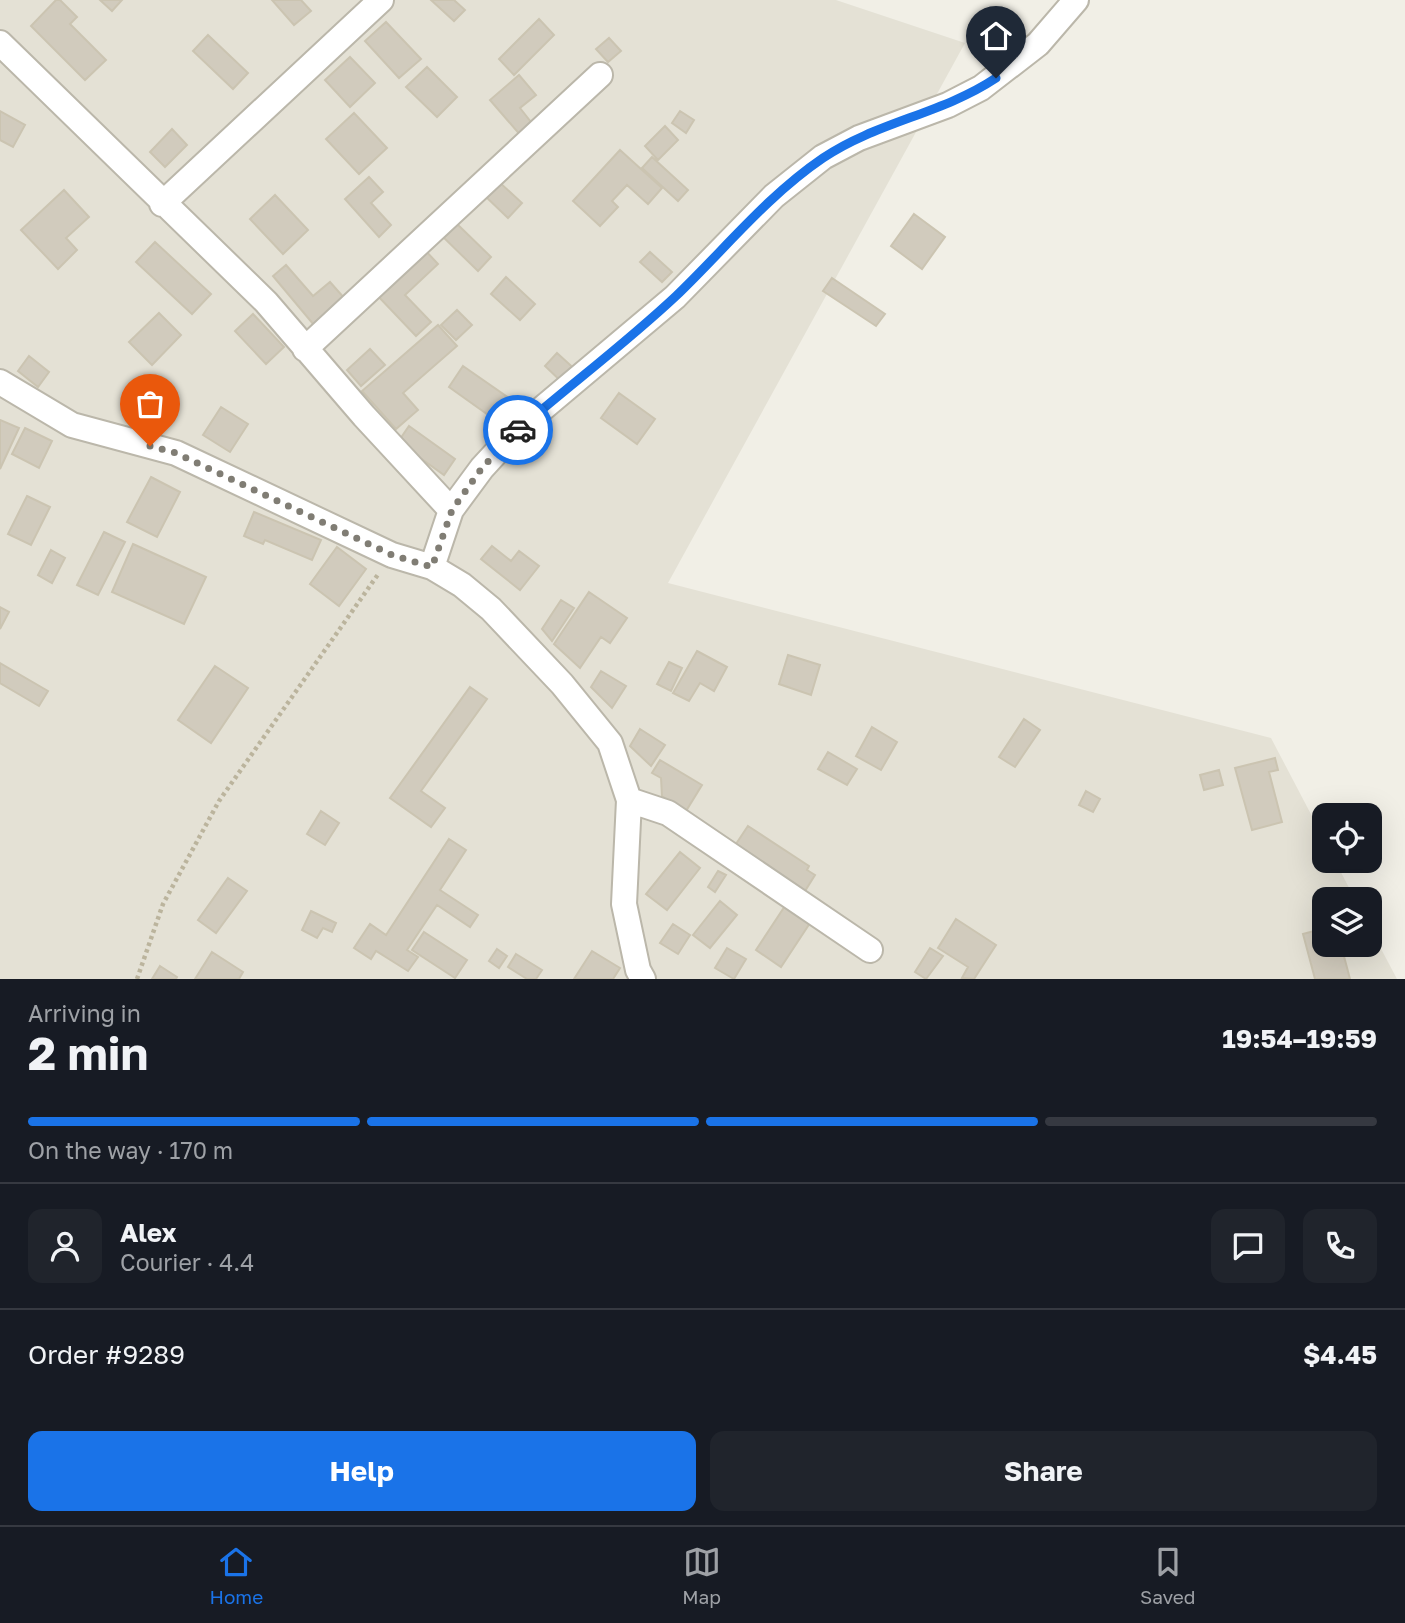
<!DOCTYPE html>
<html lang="en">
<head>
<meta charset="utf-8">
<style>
	:root { --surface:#171b24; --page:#20242c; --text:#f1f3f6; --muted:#9ea1a6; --line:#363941; --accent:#1a73e8 }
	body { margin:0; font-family:"Golos Text",sans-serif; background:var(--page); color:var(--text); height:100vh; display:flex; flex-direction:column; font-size:26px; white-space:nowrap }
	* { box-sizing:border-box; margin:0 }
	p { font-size:23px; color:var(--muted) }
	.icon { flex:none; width:38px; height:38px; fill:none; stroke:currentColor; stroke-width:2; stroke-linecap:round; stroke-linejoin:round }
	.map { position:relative; height:979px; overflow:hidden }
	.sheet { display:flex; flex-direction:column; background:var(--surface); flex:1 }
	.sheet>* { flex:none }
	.fabs { position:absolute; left:1312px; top:803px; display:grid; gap:14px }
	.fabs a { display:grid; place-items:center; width:70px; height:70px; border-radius:14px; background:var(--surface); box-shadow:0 7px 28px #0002; font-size:35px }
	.pin { position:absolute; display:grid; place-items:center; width:60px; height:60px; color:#fff; margin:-72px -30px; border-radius:50% 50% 50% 0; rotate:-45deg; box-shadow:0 0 7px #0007 }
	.pin .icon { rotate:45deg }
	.courier { position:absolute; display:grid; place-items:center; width:70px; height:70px; margin:-35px; border:5px solid #1a73e8; border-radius:50%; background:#fff; color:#222; box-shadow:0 2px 9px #0007 }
	.headline em { font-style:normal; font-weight:700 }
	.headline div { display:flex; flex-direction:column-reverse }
	.headline { display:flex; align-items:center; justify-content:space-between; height:119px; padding:0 28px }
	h1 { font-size:46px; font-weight:700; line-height:52px }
	.bar { display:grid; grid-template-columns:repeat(4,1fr); gap:10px 7px; align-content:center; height:84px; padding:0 28px }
	.bar i { height:9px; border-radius:5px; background:var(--line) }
	.bar .on { background:var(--accent) }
	.bar p { grid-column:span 4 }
	.line { display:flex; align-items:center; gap:18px; padding:0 28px; border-top:2px solid var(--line) }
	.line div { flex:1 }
	.round { display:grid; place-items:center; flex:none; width:74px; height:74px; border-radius:14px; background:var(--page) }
	.primary-button { display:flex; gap:14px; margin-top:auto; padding:14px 28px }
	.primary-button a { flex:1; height:80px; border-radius:14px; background:var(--accent); color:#fff; font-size:28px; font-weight:700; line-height:80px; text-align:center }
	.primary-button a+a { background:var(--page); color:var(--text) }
	.tab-bar { display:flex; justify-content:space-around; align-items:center; height:98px; border-top:2px solid var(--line); background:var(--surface); font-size:19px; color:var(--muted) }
	.tab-bar a { display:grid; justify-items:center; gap:4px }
	.tab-bar .on { color:var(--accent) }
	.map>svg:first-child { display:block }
	.residential { fill:#e4e1d5 }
	.building { fill:#d1cbbd; stroke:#cbc4b1; stroke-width:2 }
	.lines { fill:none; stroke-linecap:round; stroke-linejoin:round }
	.street-casing { stroke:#bbb7aa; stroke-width:28 }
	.path { stroke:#bbb49d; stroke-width:4.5; stroke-dasharray:3.5 3.5; stroke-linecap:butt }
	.street { stroke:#fff; stroke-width:24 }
	.done { stroke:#807d74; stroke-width:7; stroke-dasharray:0 12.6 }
	.route { stroke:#1a73e8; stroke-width:9 }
</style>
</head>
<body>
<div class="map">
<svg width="1405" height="979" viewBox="0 0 1405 979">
	<rect width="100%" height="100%" fill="#f1efe6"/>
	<path class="residential" d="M0 0H836L965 43 668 583 1271 738 1325 841V861H1335L1355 899 1325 900V945H1370V928L1397 979H0Z"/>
	<path class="building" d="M56 0H60L77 17 70 24 106 60 85 80 31 26Z
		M100 0H122L112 11Z
		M272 0H301L311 11 294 25Z
		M431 0H454L465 10 454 21Z
		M539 19 554 35 514 75 499 59Z
		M386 22 421 59 399 78 365 41Z
		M208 35 248 73 233 89 193 51Z
		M609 38 621 51 608 62 596 49Z
		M350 57 375 83 350 107 325 80Z
		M427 67 457 97 437 117 406 87Z
		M519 75 536 95 520 108 534 126 522 137 490 100Z
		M0 111 25 125 13 147 0 140Z
		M680 111 694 120 686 133 672 123Z
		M354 113 387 148 359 174 326 139Z
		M665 126 678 140 658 160 645 146Z
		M172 129 187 145 165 167 150 152Z
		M620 150 662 188 648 204 627 185 612 201 618 207 600 226 573 201Z
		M652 157 688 190 678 201 642 168Z
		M369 177 383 192 371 203 391 225 379 237 345 199Z
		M498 181 522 203 508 218 484 195Z
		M64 190 89 217 66 238 77 250 58 269 21 230Z
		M275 195 308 230 283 254 250 219Z
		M914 214 945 237 922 269 891 246Z
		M454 221 491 257 478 271 441 235Z
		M155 242 211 294 192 314 136 262Z
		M423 248 438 264 405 295 431 322 416 336 375 293Z
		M650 252 672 272 662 282 640 262Z
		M286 265 313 296 330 282 345 299 314 325 273 276Z
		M506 277 535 304 520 320 491 294Z
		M832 278 885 314 876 326 823 291Z
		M457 310 472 325 456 340 441 325Z
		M159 313 181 335 152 365 129 342Z
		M253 314 284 347 266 364 235 331Z
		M438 325 457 346 403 393 418 410 396 429 362 391Z
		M370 349 385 365 361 386 347 370Z
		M557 353 579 373 566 386 545 366Z
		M29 356 49 372 38 387 18 371Z
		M463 366 516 403 501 424 449 387Z
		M619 393 655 419 637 444 601 418Z
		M221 407 248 424 230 452 203 435Z
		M0 420 19 428 0 469Z
		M409 426 455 459 444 475 398 442Z
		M25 428 52 441 39 468 12 454Z
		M151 477 180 492 157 537 127 522Z
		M27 496 50 507 31 545 8 534Z
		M254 512 321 540 312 560 265 540 263 544 244 536Z
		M104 532 125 542 98 595 77 585Z
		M133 544 206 577 184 624 112 592Z
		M492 546 511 561 519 551 539 566 520 590 481 559Z
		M337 547 366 569 339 606 310 584Z
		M51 550 65 558 52 583 38 575Z
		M589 592 627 618 610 643 601 637 580 668 554 644Z
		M561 600 574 608 552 641 542 629Z
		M0 607 9 612 0 629Z
		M697 651 727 667 714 691 700 683 689 701 673 693Z
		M788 655 820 665 811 695 779 684Z
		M669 662 682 668 671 691 657 684Z
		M0 663 48 691 39 706 0 683Z
		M215 666 248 688 211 743 178 720Z
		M601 671 626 686 612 708 591 687Z
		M470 687 487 699 421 791 445 808 431 827 390 798Z
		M1024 719 1040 730 1015 767 999 757Z
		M872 727 897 742 881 770 856 756Z
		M640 729 665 745 651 766 630 746Z
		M828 752 857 769 847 785 818 769Z
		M1275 758 1278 770 1269 772 1282 822 1252 830 1235 768Z
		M660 760 702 785 686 811 662 796 661 778 652 773Z
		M1219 770 1223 785 1204 790 1200 775Z
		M1086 791 1100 799 1093 812 1079 805Z
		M321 811 339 823 325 845 307 834Z
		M748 826 809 866 807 870 815 875 805 891 736 844Z
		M449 839 466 850 440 890 478 915 470 927 437 905 407 950 418 957 408 971 376 951 371 959 354 948 370 924 386 935Z
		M680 852 700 868 667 910 646 894Z
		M718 871 726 875 715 892 708 887Z
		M228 878 247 891 216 933 198 920Z
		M720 901 737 915 710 948 693 935Z
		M785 906 810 923 781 967 756 950Z
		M311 911 336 923 332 932 323 928 317 938 302 930Z
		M956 919 996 945 974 979 962 978 968 967 938 948Z
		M673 924 690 935 678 954 660 943Z
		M1325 928V945H1341L1350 979H1315L1303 934Z
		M424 932 467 960 455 978 412 950Z
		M727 948 746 959 734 979 715 968Z
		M930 948 943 956 926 979 915 972Z
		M497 949 507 956 499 968 489 961Z
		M592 951 620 968 613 979H574Z
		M212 952 243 972 239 979H195Z
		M516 954 542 970 536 979H527L508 967Z
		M160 966 177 977 176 979H152Z"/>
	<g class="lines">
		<g class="street-casing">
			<path id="street" d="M0 43 266 302 364 416 451 510
				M162 204 381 0
				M305 349 600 75
				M0 382 72 425 176 453 392 555 432 567 462 585 491 609 562 684 610 743 629 800 624 904 638 970 643 979
				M432 567 451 510 482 468 518 429 675 297 774 196 823 157 859 138 948 105 981 88 1038 44 1076 0
				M629 800 668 813 870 950"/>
		</g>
		<path class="path" d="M137 979 163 904 219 801 379 573"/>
		<use href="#street" class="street"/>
	</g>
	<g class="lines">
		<path class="done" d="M150 446 176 453 392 555 432 567 452 510 482 468 518 430"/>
		<path class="route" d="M518 430C570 385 626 343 676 296 724 250 767 196 823 158 876 122 942 114 996 78"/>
	</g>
</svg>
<div class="fabs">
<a><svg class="icon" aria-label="locate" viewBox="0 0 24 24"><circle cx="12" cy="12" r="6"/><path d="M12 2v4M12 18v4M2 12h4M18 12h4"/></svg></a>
<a><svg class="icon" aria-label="layers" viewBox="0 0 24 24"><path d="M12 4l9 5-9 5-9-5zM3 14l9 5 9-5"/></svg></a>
</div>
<div class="pin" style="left:150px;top:446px;background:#ea580c"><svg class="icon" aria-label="bag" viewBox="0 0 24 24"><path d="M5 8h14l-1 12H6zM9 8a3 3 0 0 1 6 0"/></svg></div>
<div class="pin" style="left:996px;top:78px;background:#1f2937"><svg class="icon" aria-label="home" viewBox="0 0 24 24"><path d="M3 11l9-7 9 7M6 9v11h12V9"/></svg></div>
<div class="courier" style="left:518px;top:430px"><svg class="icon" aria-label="car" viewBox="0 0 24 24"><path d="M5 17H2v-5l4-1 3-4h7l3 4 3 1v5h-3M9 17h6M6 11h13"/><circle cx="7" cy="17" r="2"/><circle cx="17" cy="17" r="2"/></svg></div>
</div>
<section class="sheet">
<div class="headline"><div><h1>2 min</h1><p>Arriving in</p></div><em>19:54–19:59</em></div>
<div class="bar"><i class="on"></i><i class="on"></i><i class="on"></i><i></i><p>On the way · 170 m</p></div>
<div class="line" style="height:126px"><a class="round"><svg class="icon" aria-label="person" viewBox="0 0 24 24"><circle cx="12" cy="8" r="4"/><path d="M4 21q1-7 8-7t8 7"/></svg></a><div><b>Alex</b><p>Courier · 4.4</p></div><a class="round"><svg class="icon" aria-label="chat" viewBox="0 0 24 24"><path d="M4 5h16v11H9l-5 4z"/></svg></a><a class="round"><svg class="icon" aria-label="phone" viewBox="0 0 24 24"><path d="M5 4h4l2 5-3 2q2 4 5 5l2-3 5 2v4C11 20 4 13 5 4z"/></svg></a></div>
<div class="line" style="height:91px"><div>Order #9289</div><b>$4.45</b></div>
<div class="primary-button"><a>Help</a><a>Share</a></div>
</section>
<nav class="tab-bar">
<a class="on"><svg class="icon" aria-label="home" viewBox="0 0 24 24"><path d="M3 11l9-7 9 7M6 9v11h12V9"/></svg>Home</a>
<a><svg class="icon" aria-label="map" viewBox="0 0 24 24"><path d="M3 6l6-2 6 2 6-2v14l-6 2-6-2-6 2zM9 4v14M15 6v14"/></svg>Map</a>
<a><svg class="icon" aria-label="saved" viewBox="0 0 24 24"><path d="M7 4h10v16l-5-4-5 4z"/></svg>Saved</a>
</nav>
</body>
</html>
